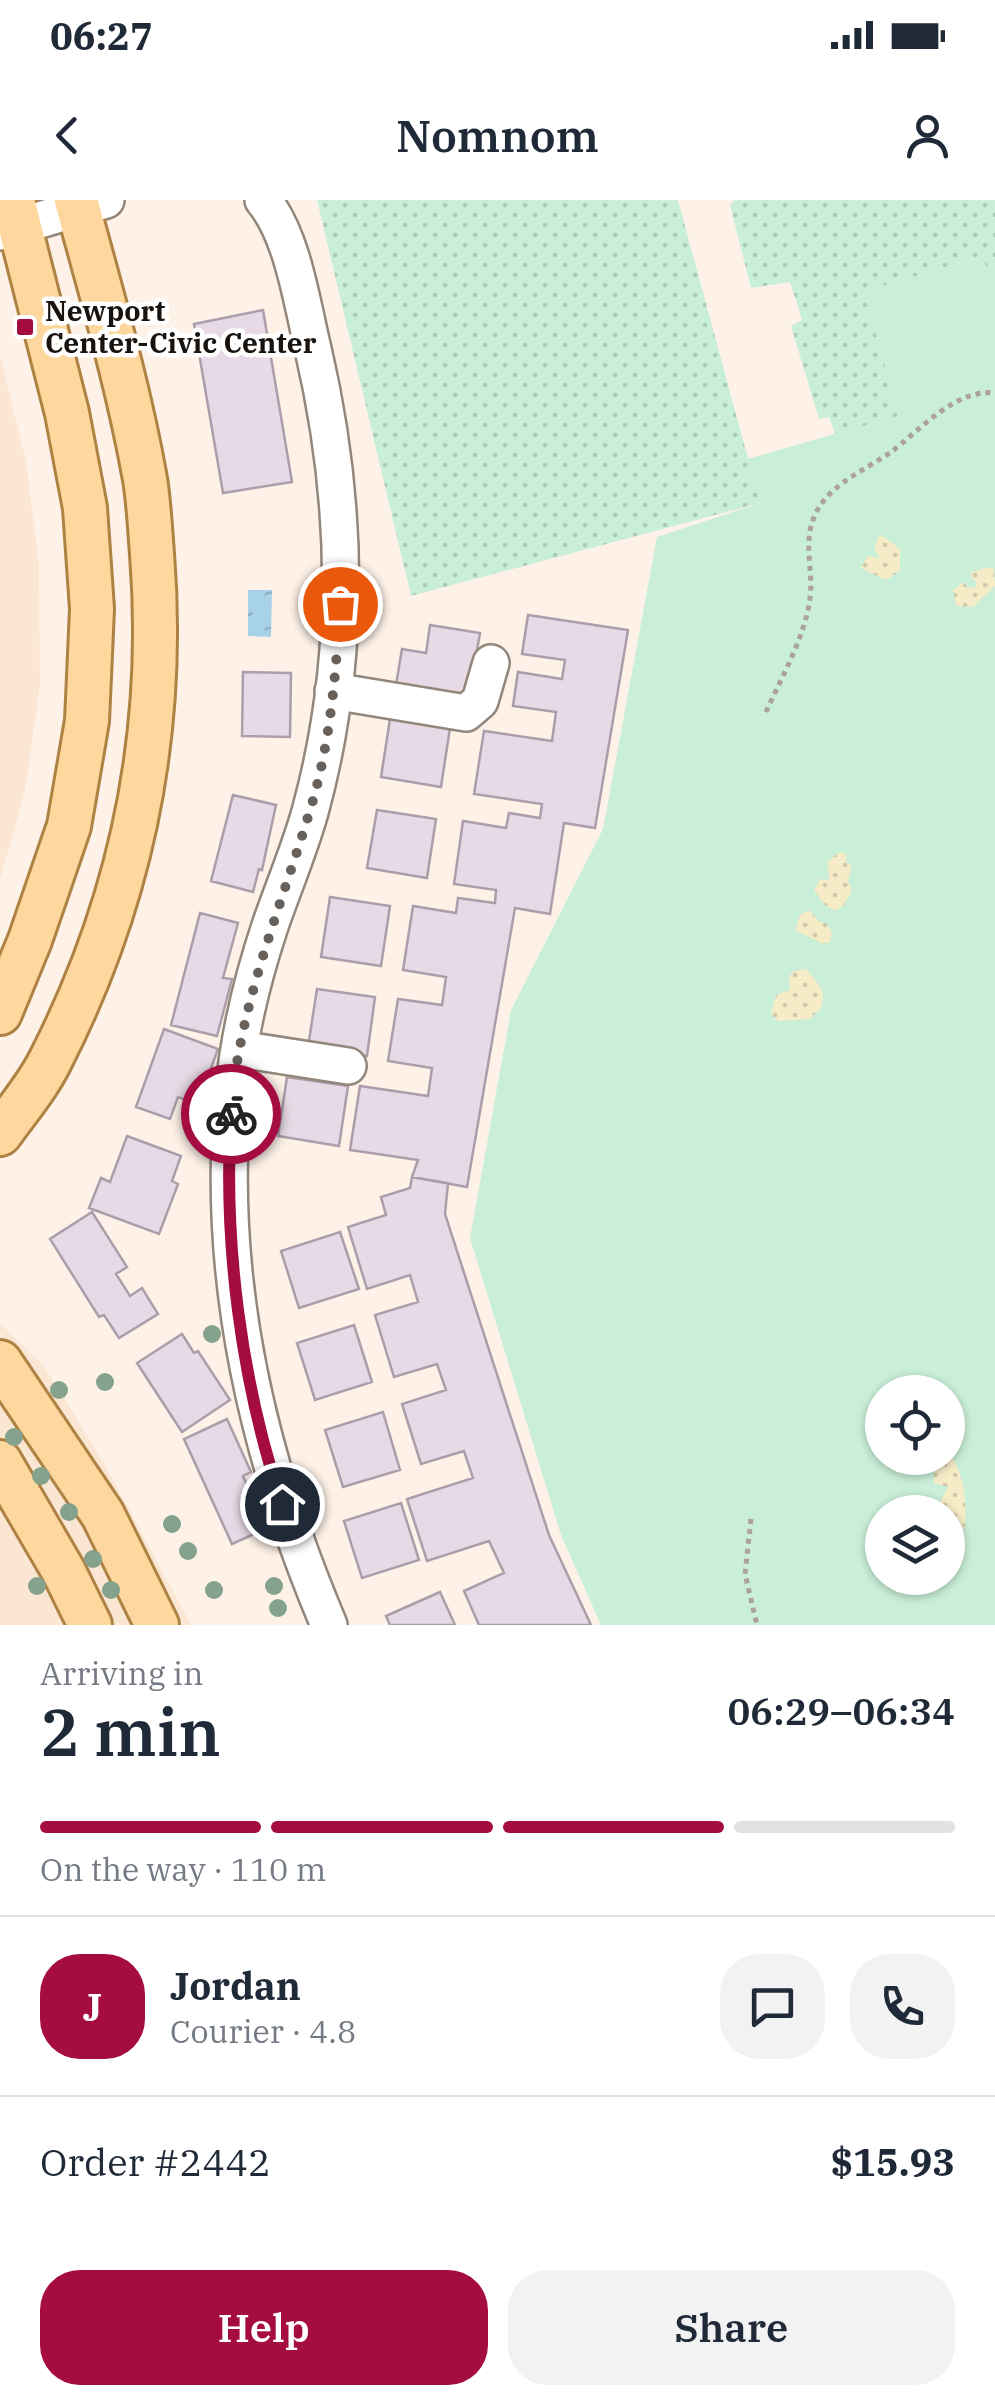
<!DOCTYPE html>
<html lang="en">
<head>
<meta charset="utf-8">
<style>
	:root { --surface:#fff; --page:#f2f2f3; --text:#1f2937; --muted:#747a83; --line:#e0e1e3; --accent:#a50c41 }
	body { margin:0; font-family:"IBM Plex Serif",serif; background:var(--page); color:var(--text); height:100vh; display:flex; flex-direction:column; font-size:38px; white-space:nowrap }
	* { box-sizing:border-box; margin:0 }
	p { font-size:32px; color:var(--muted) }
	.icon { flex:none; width:55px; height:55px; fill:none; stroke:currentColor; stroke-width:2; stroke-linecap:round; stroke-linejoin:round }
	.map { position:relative; height:1425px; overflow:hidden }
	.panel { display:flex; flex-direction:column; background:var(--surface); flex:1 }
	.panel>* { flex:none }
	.buttons { position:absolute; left:865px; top:1175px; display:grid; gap:20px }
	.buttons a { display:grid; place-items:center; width:100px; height:100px; border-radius:50%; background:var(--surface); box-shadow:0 2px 8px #0004; font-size:50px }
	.pin { position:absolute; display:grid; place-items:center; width:85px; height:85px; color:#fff; margin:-42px; border:5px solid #fff; border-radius:50%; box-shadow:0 2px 10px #0007 }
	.courier { position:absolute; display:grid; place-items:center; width:100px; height:100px; margin:-50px; border:8px solid #a50c41; border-radius:50%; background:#fff; color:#222; box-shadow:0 2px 12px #0007 }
	.overview em { font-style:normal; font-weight:600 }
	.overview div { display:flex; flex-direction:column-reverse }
	.overview { display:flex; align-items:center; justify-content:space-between; height:170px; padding:0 40px }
	h1 { font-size:65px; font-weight:600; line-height:75px }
	.bar { display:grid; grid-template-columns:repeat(4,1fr); gap:15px 10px; align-content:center; height:120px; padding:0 40px }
	.bar i { height:12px; border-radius:8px; background:var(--line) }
	.bar .current { background:var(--accent) }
	.bar p { grid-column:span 4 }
	.line { display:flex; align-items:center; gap:25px; padding:0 40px; border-top:2px solid var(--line) }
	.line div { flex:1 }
	.round { display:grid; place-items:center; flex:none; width:105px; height:105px; border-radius:40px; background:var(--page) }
	.cta { display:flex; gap:20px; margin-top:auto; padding:20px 40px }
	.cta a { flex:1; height:115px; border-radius:40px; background:var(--accent); color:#fff; font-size:40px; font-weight:600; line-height:115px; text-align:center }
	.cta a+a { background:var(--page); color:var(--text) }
	.status { display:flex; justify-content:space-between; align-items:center; height:70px; padding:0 50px; background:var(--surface); direction:ltr }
	.status svg { height:28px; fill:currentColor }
	header { display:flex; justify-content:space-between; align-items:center; height:130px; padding:0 40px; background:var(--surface); font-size:45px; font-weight:600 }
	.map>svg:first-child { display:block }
	.built { fill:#fbe6d4 }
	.grass { fill:#c9efd8; fill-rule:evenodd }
	.sand { fill:url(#sand-dots) }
	.park { fill:url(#park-dots) }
	.water { fill:url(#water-ripples) }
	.building { fill:#e7dae6; stroke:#ab9eaa; stroke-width:2.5 }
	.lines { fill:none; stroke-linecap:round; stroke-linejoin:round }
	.minor-casing { stroke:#93877b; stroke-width:40 }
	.major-casing { stroke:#ae8242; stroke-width:48 }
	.path { stroke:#aca29a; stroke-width:5; stroke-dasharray:5 5; stroke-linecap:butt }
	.minor { stroke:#fff; stroke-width:35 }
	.major { stroke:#fed79e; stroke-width:42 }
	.tree { fill:#84a28c }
	.done { stroke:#68615b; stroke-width:10; stroke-dasharray:0 18 }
	.route { stroke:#a50c41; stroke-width:12 }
	.poi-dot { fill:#a50c41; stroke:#fff; stroke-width:4 }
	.labels { text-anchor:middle; stroke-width:9; stroke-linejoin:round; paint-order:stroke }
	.poi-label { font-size:28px; font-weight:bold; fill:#18130f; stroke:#fff; text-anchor:start }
</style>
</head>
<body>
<div class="status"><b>06:27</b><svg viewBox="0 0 49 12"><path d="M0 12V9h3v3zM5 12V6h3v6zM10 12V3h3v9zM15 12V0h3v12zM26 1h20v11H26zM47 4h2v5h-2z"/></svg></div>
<header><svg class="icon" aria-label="back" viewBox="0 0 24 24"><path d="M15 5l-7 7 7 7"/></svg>Nomnom<svg class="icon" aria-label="person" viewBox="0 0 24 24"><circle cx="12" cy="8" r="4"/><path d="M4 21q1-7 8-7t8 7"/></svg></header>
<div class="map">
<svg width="995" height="1425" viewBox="0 0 995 1425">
	<defs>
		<pattern id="sand-dots" width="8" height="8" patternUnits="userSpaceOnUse" patternTransform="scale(2.5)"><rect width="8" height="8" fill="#f5ebc6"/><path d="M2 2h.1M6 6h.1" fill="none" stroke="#d1c9a9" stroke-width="1.8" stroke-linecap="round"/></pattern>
		<pattern id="park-dots" width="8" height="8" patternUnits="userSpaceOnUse" patternTransform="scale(2.5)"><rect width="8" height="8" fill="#c9efd8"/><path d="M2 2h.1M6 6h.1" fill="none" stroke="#acccb8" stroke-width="1.8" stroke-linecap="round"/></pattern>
		<pattern id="water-ripples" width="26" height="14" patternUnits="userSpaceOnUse" patternTransform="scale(2.5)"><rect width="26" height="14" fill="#a7d2e7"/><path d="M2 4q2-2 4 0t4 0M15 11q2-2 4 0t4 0" fill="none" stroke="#8fb3c5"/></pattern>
	</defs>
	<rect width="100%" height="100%" fill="#fef2e8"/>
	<path class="built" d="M0 156 26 261 39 365 40 485 25 591 0 680Z
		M0 1123 43 1165 104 1263 191 1425H0Z"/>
	<path class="grass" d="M983 57 989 72 995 70V1425H601L561 1335 470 1038 511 810 603 629 657 337 760 303 747 259 897 216 864 91ZM882 1192H948V1258H882ZM882 1312H948V1378H882Z"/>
	<path class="sand" d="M880 334 900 349V371L886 380 861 368 868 356 880 358 874 348Z
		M991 367 994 369 995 386 973 407 956 406 953 390 963 382 968 387 974 388 977 383 971 377V372Z
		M840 652 846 654V662L852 666 848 681 852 691 843 706 835 711 824 704 814 690 820 679 829 680 828 661Z
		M809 710 820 722 826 723 832 732 830 742 823 744 795 730 800 715Z
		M806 769C817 783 827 788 821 808L810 819 778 821 771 814 776 795 790 790 789 776 794 771Z
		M948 1250C964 1275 967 1297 965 1327L956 1336 948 1334V1312L941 1311 939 1305 948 1287 934 1283V1265L930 1258H948Z"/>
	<path class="park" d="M317 0H678L760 303 411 396Z
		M735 0H995V70L989 72 982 57 864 91 898 216 835 234 829 217 819 219 791 126 802 120 790 82 751 88 730 5Z"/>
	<path class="water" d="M248 390H272L271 437 248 436Z"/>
	<path class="building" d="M263 110 292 282 223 293 194 124Z
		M528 415 628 430 595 628 564 623 550 714 515 708 467 987 412 977 418 960 350 950 360 886 428 896 432 868 388 861 398 799 442 805 446 777 403 770 413 706 456 713 458 698 495 703 496 690 454 684 463 621 506 628 509 613 540 618 542 604 474 594 484 531 552 541 556 512 513 506 518 472 562 479 565 460 522 454Z
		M430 425 480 433 475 461 477 498 396 485 402 449 426 453Z
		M243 472 291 473 290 537 242 536Z
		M390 519 450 528 441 587 381 577Z
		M233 595 276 605 262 670 259 669 253 692 211 681Z
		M377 610 436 619 427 678 367 668Z
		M330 697 390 706 381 766 321 757Z
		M200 713 238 723 223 778 232 779 217 836 171 825Z
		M317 789 375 797 367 856 308 847Z
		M164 829 218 849 198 904 178 897 170 919 136 907Z
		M287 877 348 886 339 946 278 936Z
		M127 936 181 956 172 981 178 984 159 1034 89 1008 101 978 110 982Z
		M412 977 448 983 445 1014 549 1335 591 1425H479L464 1391 504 1373 489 1341 427 1361 407 1299 473 1278 464 1251 421 1264 402 1204 446 1190 437 1164 394 1177 375 1115 418 1102 410 1075 367 1089 348 1027 386 1015 381 997 410 988Z
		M92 1012 127 1067 116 1074 130 1096 142 1088 158 1114 119 1138 104 1115 99 1117 50 1039Z
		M340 1032 359 1089 299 1108 281 1051Z
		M354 1125 372 1182 315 1200 297 1143Z
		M182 1134 194 1153 198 1151 230 1200 182 1232 137 1163Z
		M383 1212 400 1270 343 1287 325 1230Z
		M227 1219 251 1272 243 1276 267 1328 232 1344 184 1239Z
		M401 1303 419 1360 362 1378 344 1321Z
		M440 1392 455 1425H390L386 1416Z"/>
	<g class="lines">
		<g class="minor-casing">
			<path id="minor" d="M263 0C293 36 302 104 313 149 349 304 352 458 310 612 299 651 283 688 270 726 252 780 238 839 233 896 216 1078 258 1258 329 1425
				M0 32 106 0
				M333 491 466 513 480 501 491 463
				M239 849 348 866"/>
		</g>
		<g class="major-casing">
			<path id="major" d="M0 813 30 740 69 626 87 521 92 409 85 308 67 213 13 0
				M0 934C17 910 38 886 51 859 132 700 166 532 152 354 150 329 149 304 145 279 128 184 101 93 76 0
				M0 1162 103 1315 157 1425
				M0 1262 64 1372 90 1425"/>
		</g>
		<path class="path" d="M766 512C782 476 805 437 810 398 814 369 802 344 815 315 829 284 864 271 891 252 919 231 956 188 995 193
			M751 1319 745 1374 757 1425"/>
		<use href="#minor" class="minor"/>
		<use href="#major" class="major"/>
	</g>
	<g class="tree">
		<circle cx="212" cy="1134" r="9"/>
		<circle cx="105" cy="1182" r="9"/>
		<circle cx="59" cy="1190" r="9"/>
		<circle cx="14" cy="1237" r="9"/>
		<circle cx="41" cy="1276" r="9"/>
		<circle cx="69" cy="1312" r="9"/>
		<circle cx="172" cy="1324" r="9"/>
		<circle cx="188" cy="1351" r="9"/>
		<circle cx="93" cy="1359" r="9"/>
		<circle cx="37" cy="1386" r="9"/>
		<circle cx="274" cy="1386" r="9"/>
		<circle cx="111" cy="1390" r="9"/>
		<circle cx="214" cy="1390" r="9"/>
		<circle cx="278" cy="1408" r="9"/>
	</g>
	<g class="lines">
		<path class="done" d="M231 914C238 810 278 715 308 617 330 548 336 476 340 404"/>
		<path class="route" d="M231 914C223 1042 241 1182 282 1304"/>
	</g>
	<rect class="poi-dot" x="15" y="117" width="20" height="20" rx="5"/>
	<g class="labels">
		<g class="poi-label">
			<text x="45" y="121">Newport<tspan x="45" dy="32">Center-Civic Center</tspan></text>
		</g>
	</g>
</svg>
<div class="buttons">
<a><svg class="icon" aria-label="locate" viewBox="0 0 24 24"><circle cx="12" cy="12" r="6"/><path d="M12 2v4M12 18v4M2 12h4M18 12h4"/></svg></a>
<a><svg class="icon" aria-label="layers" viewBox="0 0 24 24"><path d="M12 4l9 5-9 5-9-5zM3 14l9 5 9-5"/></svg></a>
</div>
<div class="pin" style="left:340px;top:404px;background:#ea580c"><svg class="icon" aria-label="bag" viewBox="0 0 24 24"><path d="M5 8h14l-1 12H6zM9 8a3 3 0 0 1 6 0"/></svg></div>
<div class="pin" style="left:282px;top:1304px;background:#1f2937"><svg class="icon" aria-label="home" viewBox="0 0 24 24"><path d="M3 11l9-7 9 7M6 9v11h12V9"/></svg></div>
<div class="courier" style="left:231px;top:914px"><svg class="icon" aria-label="bike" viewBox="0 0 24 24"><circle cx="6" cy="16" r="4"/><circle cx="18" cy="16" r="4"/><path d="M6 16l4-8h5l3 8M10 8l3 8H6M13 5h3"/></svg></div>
</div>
<section class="panel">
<div class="overview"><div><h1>2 min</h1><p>Arriving in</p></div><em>06:29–06:34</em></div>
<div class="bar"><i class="current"></i><i class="current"></i><i class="current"></i><i></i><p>On the way · 110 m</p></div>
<div class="line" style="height:180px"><b class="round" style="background:var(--accent);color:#fff">J</b><div><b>Jordan</b><p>Courier · 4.8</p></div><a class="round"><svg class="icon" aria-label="chat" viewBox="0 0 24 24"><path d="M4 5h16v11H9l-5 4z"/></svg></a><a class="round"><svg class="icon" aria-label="phone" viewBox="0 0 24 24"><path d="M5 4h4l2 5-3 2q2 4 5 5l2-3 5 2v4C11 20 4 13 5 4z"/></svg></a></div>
<div class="line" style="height:130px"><div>Order #2442</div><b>$15.93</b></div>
<div class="cta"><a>Help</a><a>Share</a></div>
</section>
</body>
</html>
